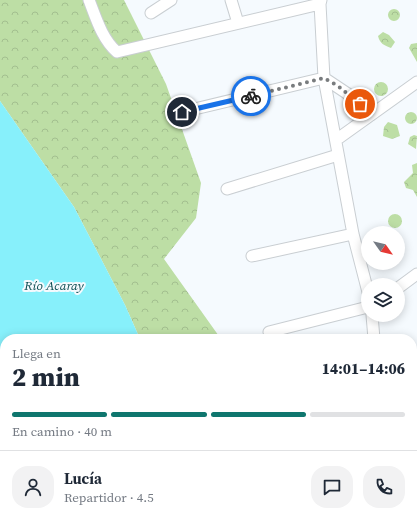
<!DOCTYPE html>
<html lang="es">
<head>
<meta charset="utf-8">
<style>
	:root { --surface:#fff; --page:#f2f2f3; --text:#1f2937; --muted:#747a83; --line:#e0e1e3; --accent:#0f766e }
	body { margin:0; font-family:"Source Serif 4",serif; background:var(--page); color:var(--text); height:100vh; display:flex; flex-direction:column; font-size:15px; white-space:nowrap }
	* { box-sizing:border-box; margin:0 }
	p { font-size:13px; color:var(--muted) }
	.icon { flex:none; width:22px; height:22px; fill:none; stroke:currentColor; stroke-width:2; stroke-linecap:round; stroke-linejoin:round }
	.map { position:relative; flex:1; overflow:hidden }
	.side { position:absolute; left:0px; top:334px; width:417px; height:196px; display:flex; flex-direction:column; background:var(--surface); border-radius:16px 16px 0 0; box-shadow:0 2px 10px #0003 }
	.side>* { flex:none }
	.needle { width:26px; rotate:124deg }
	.controls { position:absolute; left:361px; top:226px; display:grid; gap:8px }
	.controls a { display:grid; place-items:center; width:44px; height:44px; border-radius:50%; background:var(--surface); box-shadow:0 2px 10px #0003; font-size:20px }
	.pin { position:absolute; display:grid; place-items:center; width:34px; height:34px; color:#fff; margin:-17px; border:2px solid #fff; border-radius:50%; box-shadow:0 1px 4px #0007 }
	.courier { position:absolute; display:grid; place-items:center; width:40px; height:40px; margin:-20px; border:3px solid #1a73e8; border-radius:50%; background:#fff; color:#222; box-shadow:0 1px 5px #0007 }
	.headline em { font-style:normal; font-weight:800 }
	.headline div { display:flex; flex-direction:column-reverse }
	.headline { display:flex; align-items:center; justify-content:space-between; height:68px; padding:0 12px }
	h1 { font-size:26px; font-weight:800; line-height:30px }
	.bar { display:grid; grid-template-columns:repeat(4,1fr); gap:6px 4px; align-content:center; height:48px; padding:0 12px }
	.bar i { height:5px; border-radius:3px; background:var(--line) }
	.bar .on { background:var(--accent) }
	.bar p { grid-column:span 4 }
	.line { display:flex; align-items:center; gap:10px; padding:0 12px; border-top:1px solid var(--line) }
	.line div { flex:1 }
	.round { display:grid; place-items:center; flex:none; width:42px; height:42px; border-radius:16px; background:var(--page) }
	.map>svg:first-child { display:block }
	.forest { fill:url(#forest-crowns) }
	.water { fill:#87f0fb }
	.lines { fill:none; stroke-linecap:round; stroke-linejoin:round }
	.minor-casing { stroke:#c9ced2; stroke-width:13 }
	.minor { stroke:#fff; stroke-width:11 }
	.done { stroke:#797c7e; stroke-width:4; stroke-dasharray:0 7.2 }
	.route { stroke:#1a73e8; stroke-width:5 }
	.labels { text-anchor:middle; stroke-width:4; stroke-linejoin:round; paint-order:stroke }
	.water-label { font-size:13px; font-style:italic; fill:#0b4d52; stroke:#f5fafe }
</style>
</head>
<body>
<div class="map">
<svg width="417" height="530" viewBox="0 0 417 530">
	<defs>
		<pattern id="forest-crowns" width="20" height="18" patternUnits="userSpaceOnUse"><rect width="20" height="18" fill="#bddea5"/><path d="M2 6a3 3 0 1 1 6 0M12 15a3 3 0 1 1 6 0" fill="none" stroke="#a3bf8f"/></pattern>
	</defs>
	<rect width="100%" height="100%" fill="#f5fafe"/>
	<path class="forest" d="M0 0H124L166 84 201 183 196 218 164 259 221 339H140L125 305 74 207 0 101Z
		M388 15a6 6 0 1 1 12 0a6 6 0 1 1-12 0Z
		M383 32 389 35 395 42 391 48C384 45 380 44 378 36Z
		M417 43V62L409 48 411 44Z
		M374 89a7 7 0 1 1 14 0a7 7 0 1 1-14 0Z
		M405 118a6 6 0 1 1 12 0a6 6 0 1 1-12 0Z
		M388 122 397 125 400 136 392 139 383 136 384 127Z
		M414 135 417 136 416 149 408 144 410 137Z
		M417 163V197L413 190 406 188 404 182 413 173 412 165Z
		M388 221a7 7 0 1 1 14 0a7 7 0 1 1-14 0Z
		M412 493C414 507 417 515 417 530L412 525Z
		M202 525H336L335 530H203Z"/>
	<path class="water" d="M0 101 74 207 125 305 140 339H5V525H202L203 530H0Z"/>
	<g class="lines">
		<g class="minor-casing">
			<path id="minor" d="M89 0C96 18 102 39 117 52L320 4
				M231 0 238 23
				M321 0 320 4 324 78 353 234 368 292
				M151 13 171 0
				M182 112 324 78 348 94 371 115
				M336 140 417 82
				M227 189 338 155
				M252 256 353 234
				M398 288 417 274
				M372 315 374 339
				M269 332 368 307
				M412 458 417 459
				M412 481 417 477
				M412 525 413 530"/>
		</g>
		<use href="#minor" class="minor"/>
	</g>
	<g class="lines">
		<path class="done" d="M251 96 324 78 338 86 360 104"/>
		<path class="route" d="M182 112 251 96"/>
	</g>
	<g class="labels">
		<g class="water-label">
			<text x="54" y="290">Río Acaray</text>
		</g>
	</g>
</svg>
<div class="controls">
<a><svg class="needle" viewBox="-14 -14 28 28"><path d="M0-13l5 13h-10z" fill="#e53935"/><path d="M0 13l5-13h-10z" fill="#747a83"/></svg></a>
<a><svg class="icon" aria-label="layers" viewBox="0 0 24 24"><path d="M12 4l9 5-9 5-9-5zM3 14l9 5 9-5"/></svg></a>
</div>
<div class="pin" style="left:360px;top:104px;background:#ea580c"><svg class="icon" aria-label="bag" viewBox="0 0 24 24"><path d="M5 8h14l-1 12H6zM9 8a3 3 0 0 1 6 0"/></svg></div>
<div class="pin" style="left:182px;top:112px;background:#1f2937"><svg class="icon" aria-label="home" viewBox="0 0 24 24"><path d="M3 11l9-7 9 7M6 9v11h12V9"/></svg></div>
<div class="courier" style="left:251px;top:96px"><svg class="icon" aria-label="bike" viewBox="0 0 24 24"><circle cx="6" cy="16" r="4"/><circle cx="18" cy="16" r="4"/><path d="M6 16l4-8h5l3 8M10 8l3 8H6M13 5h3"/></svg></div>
<section class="side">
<div class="headline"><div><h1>2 min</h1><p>Llega en</p></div><em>14:01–14:06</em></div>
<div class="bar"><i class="on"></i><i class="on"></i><i class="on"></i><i></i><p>En camino · 40 m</p></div>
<div class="line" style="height:72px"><a class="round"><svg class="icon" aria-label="person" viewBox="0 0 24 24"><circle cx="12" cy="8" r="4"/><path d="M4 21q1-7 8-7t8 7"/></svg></a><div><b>Lucía</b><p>Repartidor · 4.5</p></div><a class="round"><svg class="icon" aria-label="chat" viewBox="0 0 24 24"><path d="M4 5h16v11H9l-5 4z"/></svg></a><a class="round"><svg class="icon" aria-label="phone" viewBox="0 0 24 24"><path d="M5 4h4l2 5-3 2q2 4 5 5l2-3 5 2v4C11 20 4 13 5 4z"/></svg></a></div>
</section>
</div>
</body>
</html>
